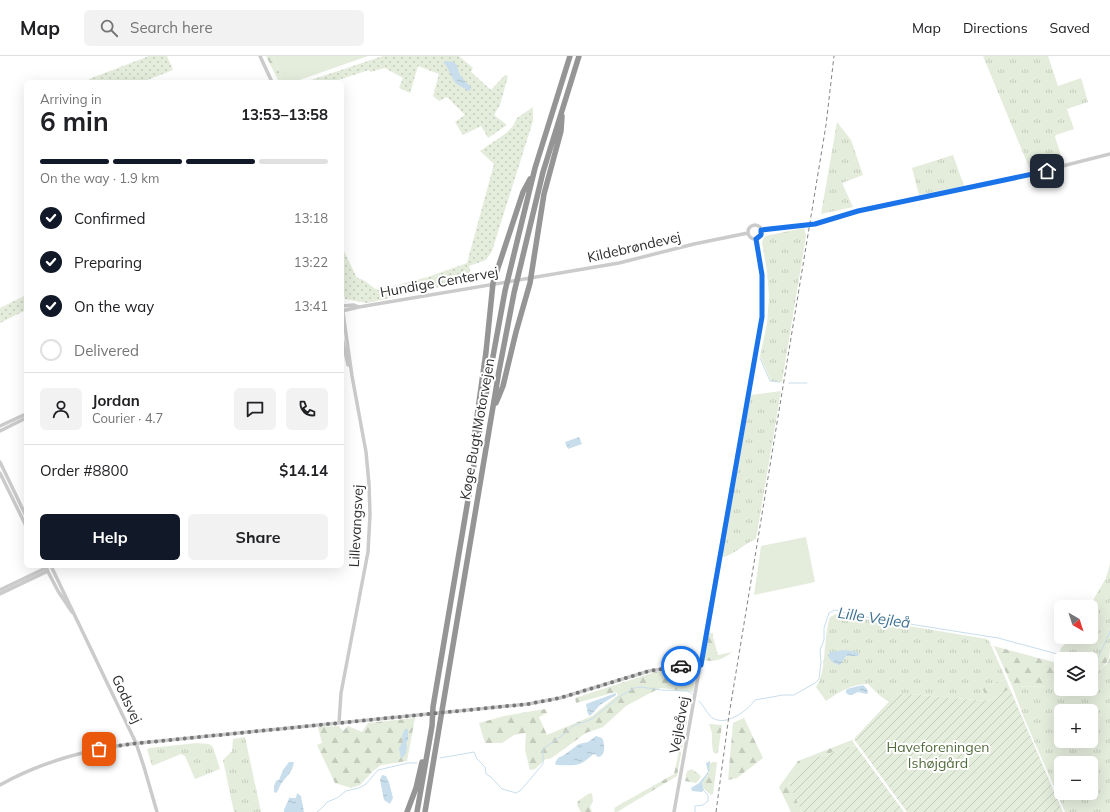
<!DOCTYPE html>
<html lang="en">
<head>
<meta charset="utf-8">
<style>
	:root { --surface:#fff; --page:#f2f2f2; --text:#202124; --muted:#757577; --line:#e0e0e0; --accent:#111827 }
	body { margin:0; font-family:Mulish,sans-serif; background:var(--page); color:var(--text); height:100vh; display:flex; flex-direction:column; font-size:15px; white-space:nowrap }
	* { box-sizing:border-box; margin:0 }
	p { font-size:13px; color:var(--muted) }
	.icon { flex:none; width:22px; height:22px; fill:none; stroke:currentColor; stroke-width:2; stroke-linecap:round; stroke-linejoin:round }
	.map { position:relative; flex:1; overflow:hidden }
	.sheet { position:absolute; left:24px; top:24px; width:320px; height:488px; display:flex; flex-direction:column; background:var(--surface); border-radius:6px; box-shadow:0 4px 16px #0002 }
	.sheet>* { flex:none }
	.needle { width:26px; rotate:141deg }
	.fabs { position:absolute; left:1054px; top:544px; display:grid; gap:8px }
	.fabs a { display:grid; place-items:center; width:44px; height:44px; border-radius:6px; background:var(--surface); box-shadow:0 4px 16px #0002; font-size:20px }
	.pin { position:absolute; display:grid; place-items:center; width:34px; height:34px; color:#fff; margin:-17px; border-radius:8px; box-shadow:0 2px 6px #0006 }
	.courier { position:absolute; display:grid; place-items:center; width:40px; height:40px; margin:-20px; border:3px solid #1a73e8; border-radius:50%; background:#fff; color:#222; box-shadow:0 1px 5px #0007 }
	.head em { font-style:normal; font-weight:700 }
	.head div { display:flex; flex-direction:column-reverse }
	.head { display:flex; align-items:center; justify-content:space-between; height:68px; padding:0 16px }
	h1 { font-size:26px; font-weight:700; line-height:30px }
	.bar { display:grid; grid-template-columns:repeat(4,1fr); gap:6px 4px; align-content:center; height:48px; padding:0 16px }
	.bar i { height:5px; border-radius:3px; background:var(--line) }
	.bar .selected { background:var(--accent) }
	.bar p { grid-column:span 4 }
	.line { display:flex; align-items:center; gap:10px; padding:0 16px; border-top:1px solid var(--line) }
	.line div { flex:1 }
	.round { display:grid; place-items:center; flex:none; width:42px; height:42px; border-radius:6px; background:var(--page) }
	ol { padding:0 16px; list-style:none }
	li { display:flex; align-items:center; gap:12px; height:44px }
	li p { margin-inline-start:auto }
	li .icon { padding:4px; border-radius:50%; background:var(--accent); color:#fff; stroke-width:4 }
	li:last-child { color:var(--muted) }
	li i { width:22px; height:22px; border:2px solid var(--line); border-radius:50% }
	.cta { display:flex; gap:8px; margin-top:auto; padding:8px 16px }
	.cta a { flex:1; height:46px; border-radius:6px; background:var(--accent); color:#fff; font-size:16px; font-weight:700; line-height:46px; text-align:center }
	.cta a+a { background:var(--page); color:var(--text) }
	header { display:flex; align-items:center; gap:24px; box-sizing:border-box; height:56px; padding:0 20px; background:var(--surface); border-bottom:1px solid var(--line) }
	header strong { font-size:19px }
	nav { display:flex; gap:22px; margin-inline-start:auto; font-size:14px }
	.search { width:280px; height:36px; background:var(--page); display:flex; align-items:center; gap:10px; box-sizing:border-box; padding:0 14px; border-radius:6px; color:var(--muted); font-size:15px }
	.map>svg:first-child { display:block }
	.grass { fill:url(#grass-tufts); fill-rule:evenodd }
	.forest { fill:url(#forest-firs) }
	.park { fill:url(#park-dots) }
	.garden { fill:url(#garden-furrows) }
	.pitch { fill:#e4ecdc }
	.water { fill:url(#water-ripples) }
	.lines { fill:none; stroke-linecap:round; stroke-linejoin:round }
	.stream { stroke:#c8deec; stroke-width:1 }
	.minor { stroke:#cbcbcb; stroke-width:3.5 }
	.highway { stroke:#959595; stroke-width:5.5 }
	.rail { stroke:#838383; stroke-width:1; stroke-dasharray:4 3; stroke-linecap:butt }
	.done { stroke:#777; stroke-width:4; stroke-dasharray:0 7.2 }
	.route { stroke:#1a73e8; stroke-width:5 }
	.labels { text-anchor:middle; stroke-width:4; stroke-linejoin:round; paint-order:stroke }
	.street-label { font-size:14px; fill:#2e2e2e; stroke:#fff }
	.park-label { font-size:14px; fill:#516a3b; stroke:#fff }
	.water-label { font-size:15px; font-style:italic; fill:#3c6f91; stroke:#fff }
</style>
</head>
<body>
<header>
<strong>Map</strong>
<div class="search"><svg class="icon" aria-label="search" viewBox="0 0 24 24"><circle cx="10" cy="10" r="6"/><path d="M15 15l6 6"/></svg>Search here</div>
<nav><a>Map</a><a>Directions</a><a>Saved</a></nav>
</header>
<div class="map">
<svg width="1110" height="756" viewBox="0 0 1110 756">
	<defs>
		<pattern id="grass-tufts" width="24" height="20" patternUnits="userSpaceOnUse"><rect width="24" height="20" fill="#e4ecdc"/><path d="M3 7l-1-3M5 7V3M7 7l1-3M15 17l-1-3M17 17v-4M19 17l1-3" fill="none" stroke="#c4cbbd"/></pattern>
		<pattern id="forest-firs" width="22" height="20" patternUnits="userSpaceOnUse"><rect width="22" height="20" fill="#e4ecdc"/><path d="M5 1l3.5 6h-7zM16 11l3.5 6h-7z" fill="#c4cbbd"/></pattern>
		<pattern id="park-dots" width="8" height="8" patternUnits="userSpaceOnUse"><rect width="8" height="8" fill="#e4ecdc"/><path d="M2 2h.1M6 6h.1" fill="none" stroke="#c4cbbd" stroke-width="1.8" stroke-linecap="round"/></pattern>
		<pattern id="garden-furrows" width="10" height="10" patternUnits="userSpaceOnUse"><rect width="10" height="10" fill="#e4ecdc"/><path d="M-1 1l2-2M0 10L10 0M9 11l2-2" fill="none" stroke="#c4cbbd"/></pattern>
		<pattern id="water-ripples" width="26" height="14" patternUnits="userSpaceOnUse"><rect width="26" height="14" fill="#c8deec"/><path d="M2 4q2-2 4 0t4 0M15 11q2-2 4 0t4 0" fill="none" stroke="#acbfcb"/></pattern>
	</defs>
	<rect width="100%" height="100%" fill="#fff"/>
	<path class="grass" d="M983 0H1048L1058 30 1081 22 1088 46 1067 53 1074 73 1056 79 1055 81 1064 108 1031 116Z
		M837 66 851 84 863 119 842 127 853 151 821 158Z
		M953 99 964 130 919 139 912 112Z
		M804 172 806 180 782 326 771 325 760 300 767 268 769 241 767 215 762 186 765 180Z
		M781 335 756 483C744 488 736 497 724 501L722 499 751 339Z
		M1110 508V587L1098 614 1107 608 1110 601V756H1065L1025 664 1012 630 1051 631 1061 629V633H1091V603H1061V608L1056 607 1061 592 1068 585 1071 581H1091V551H1089L1106 522ZM1061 655H1091V685H1061ZM1061 707H1091V737H1061Z
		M836 558 987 583 989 585 1006 623 984 631 983 634 988 645 897 637 889 646 879 639 868 628C851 628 839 636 826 645L816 631C827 617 823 580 830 561Z
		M245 681 261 756H234L223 704 232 695 233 683Z
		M197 687 209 688 213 691 220 713 195 723 185 700 181 698 152 710 147 693 150 692Z"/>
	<path class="forest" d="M266 0H273L283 26H279Z
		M709 577H713V581L718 599 732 596C723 603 715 607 704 604Z
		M1110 587C1110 600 1110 608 1097 614Z
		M994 590 1061 608V629L1051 631 1012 630Z
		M688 612 696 616 693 636 661 632 652 636 626 650 603 671 586 677 553 701 549 703H546L535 713 530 714 525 694 526 677 514 679 502 687H485L479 667 504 660 545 653 547 657 539 661 547 679 592 660 618 639 616 636 576 647 575 642 655 616Z
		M1006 623 1010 633 988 645 983 634 984 631Z
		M415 662 407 705 381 709 373 715 360 729 351 732 335 727 317 689 322 687 318 671 339 670 343 675 348 670 362 676 368 667Z
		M744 662 763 702 737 722 728 724 733 667Z
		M686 663 687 665 677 720 617 756H614L615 755 614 752 674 718Z
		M709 668 722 669 718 696 716 698 713 696 712 687V677Z
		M852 684 855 689 818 701 789 727 802 756H791L779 731 798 705Z
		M713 706H716L717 707 713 738 711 739 704 733 702 727 709 716V708Z
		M692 713 701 720 699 724 696 727 685 725 687 715Z
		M592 737 593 745 590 751 592 756H581L577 749 578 745 588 738Z"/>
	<path class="park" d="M149 0H167L173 14 142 26H90L89 23Z
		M383 0H459L473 12 471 16 491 34 505 19 508 20 500 49 494 59 507 69 488 82 481 70 463 79 455 66 465 59 447 41 439 45 433 40 439 18 418 10 410 37 399 32 403 22 385 12 370 16 369 14 332 26H305Z
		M533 51V65L492 195 486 204 469 210 472 224 367 247 345 243 342 228V191L357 222C366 223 369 230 378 234L428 221 467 207 494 108 480 95 505 78 513 70 517 62Z
		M26 239V254L0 267V252Z"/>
	<path class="garden" d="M1010 633 1063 756H907L854 683 897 637 988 645Z
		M855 689 904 756H802L789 728 802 709 818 701Z"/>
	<path class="pitch" d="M273 0H368L294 26H283Z
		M806 481 815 526 754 539 761 490Z"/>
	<path class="water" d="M444 5 453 6 457 9C458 18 464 25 471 31L470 34 468 35C464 31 459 31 455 26 450 20 449 12 444 7Z
		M579 381 582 388 568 393 565 386Z
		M845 594 858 596 859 597 858 600H846C843 603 843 607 839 609L832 606 828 600 830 596Z
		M863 629 867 633 868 636 867 638 858 636 852 639H849L846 637V634C848 632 859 630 863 629Z
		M616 637V639L600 649 590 660 588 658 586 648Z
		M405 673H408V684L406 687C408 691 406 699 402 702H401L399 692 403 685C401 680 403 677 405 673Z
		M596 680 602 682C605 688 606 700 598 701L596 699 593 698C580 712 573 709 556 709L555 707 558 702 564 699 579 688 588 686Z
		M710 705 709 716 702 727 704 734 702 736 692 735 691 732 699 727 708 716 706 707Z
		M289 706H294C292 718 286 720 281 728 279 731 279 734 276 737L274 736V730L276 725 279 724 283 714Z
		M382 719 386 720 389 726 393 742 390 748 384 744 380 724Z
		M297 737 301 740 304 756H284V754L290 740V742H296Z"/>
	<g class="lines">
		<path class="stream" d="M760 302 770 325 780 326
			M789 327H807
			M1091 604 1098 602 1110 575
			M699 645C703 649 706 655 710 660 724 673 747 655 755 644L783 639H794L815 627 819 623 821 606 820 594 824 584V572L829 557 835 554 853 559 998 582 1076 603
			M440 702 474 696 477 703 485 711 486 718 491 721 502 733 516 737 521 734 543 708V693L564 678 573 670 592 663 619 641 634 632 641 631 661 634 688 635 692 638
			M317 756 324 750 327 746 337 742 346 735 359 732 366 728 378 714 408 707H417
			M695 756V750L703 749 708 745V739L704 735"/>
		<path class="minor" d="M260 0 272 26
			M748 176a7 7 0 1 1 14 0a7 7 0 1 1-14 0Z
			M761 174 815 168 858 155 1019 121 1110 98
			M342 250 354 249 359 251
			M342 255 359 251 619 207 694 188 748 177
			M342 281 348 309
			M0 370 26 358
			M0 375 26 362
			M0 406 26 460
			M0 417 26 470
			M45 510 58 535 72 556
			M51 510 136 687 144 711 157 756
			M0 534 48 511
			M0 538 48 515
			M339 667 341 637 368 496 370 458 369 428 366 396 352 320 342 250
			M0 729C41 706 84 694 130 688L528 648 560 642 649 615 696 608 701 609
			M674 756 762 261V219L756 183"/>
		<path class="highway" d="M496 347 503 330 516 276 530 227 544 138 561 75 562 60
			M476 386 475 375 486 296 493 227 523 136 530 123
			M407 756 416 732 422 706
			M417 756 432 670 433 651 483 355 505 235 535 112 570 0
			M425 756 499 315 514 237 543 116 579 0"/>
		<path class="rail" d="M716 756 729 659 826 69 834 0"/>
	</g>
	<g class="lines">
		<path class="done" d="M99 693 130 688 528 648 560 642 649 615 681 610"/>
		<path class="route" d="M681 610 696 608 701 609 762 261V219L756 183 761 179V174L815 168 858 155 1047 115"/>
	</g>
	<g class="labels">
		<g class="street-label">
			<text transform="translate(634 191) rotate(-13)" y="5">Kildebrøndevej</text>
			<text transform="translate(439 226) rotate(-10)" y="5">Hundige Centervej</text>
			<text transform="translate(477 373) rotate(-80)" y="5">Køge Bugt Motorvejen</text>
			<text transform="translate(356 470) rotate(-87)" y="5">Lillevangsvej</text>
			<text transform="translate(127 643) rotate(65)" y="5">Godsvej</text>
			<text transform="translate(679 669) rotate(-80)" y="5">Vejleåvej</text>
		</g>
		<g class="park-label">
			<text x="938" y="696">Haveforeningen<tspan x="938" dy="16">Ishøjgård</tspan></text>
		</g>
		<g class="water-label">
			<text transform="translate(874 562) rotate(8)" y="5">Lille Vejleå</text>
		</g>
	</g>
</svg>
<div class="fabs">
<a><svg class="needle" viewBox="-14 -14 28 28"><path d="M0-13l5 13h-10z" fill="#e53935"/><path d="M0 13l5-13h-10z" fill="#757577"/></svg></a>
<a><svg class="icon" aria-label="layers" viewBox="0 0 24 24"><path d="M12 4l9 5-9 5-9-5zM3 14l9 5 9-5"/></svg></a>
<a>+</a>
<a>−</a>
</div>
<div class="pin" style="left:99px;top:693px;background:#ea580c"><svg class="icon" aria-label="bag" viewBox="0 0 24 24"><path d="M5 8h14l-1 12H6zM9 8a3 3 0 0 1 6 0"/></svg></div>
<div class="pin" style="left:1047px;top:115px;background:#1f2937"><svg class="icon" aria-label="home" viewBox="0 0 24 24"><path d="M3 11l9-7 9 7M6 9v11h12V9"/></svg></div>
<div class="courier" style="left:681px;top:610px"><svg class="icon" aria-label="car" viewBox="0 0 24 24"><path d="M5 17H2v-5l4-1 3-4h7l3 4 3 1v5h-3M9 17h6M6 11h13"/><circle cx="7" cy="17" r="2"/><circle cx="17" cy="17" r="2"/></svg></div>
<section class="sheet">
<div class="head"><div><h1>6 min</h1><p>Arriving in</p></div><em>13:53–13:58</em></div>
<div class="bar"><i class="selected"></i><i class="selected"></i><i class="selected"></i><i></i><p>On the way · 1.9 km</p></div>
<ol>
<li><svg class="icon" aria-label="check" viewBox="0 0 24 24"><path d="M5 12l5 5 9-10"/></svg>Confirmed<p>13:18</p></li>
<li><svg class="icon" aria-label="check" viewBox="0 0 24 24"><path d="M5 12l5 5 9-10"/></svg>Preparing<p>13:22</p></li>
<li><svg class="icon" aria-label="check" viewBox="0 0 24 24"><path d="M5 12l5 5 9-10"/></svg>On the way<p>13:41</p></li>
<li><i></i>Delivered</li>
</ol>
<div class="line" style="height:72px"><a class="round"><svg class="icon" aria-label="person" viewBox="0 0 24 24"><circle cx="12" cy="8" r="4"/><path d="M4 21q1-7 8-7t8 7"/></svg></a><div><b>Jordan</b><p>Courier · 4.7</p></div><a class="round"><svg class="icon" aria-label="chat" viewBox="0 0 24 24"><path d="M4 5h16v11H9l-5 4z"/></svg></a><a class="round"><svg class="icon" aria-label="phone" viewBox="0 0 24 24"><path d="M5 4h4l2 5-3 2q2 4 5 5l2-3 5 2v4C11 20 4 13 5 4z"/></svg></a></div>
<div class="line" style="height:52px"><div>Order #8800</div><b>$14.14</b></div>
<div class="cta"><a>Help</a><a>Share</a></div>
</section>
</div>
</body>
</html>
